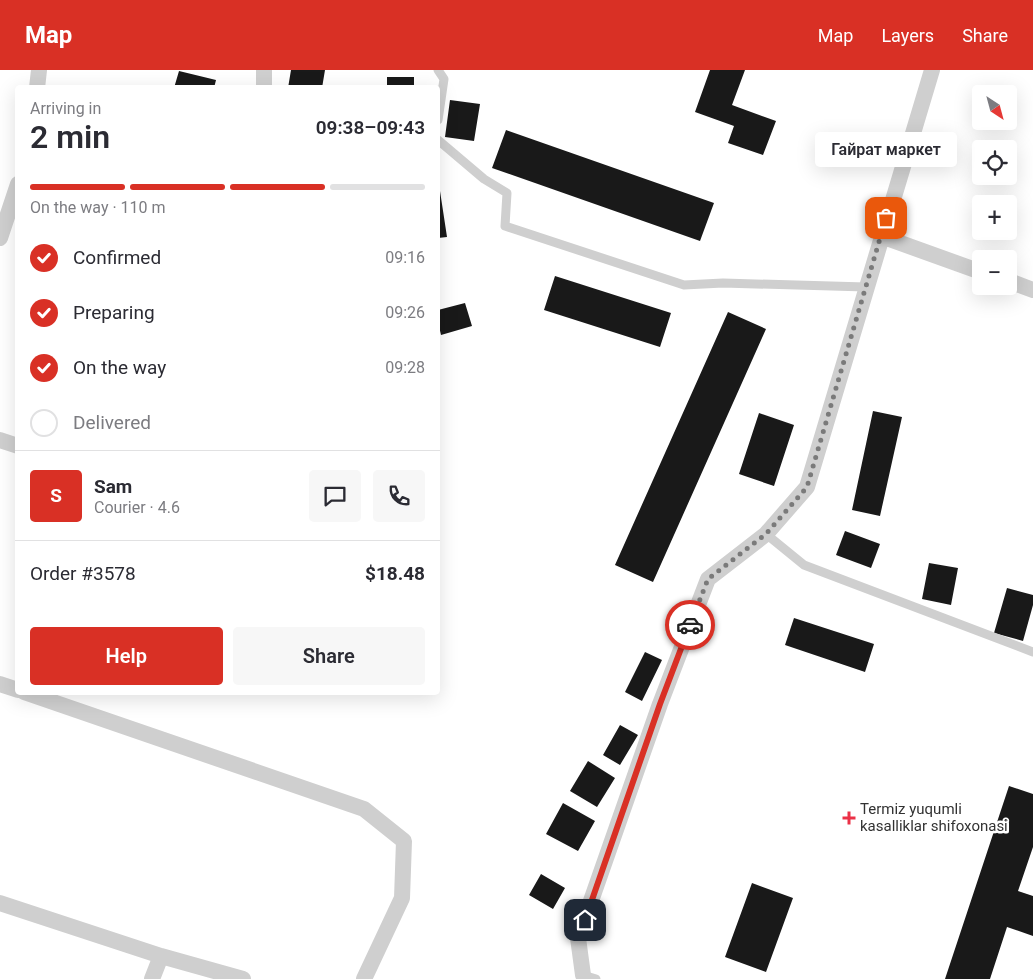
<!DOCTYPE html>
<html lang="en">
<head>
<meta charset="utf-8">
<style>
	:root { --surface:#fff; --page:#f7f7f7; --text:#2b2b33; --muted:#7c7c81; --line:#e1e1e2; --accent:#d93025 }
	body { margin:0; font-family:Roboto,sans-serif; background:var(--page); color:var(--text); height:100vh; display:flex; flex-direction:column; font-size:19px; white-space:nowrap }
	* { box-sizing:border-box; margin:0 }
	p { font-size:16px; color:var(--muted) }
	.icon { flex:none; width:28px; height:28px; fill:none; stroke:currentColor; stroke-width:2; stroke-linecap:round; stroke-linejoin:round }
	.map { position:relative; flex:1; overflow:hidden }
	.drawer { position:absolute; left:15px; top:15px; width:425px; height:610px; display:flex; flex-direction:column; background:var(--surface); border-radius:5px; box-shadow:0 5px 20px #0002 }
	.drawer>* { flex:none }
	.needle { width:32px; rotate:144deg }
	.buttons { position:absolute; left:972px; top:15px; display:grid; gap:10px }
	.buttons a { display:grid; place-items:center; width:45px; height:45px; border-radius:5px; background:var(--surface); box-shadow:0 5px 20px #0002; font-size:25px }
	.pin { position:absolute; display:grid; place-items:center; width:42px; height:42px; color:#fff; margin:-21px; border-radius:10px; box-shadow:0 2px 8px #0006 }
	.courier { position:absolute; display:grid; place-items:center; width:50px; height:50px; margin:-25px; border:4px solid #d93025; border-radius:50%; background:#fff; color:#222; box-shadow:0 1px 6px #0007 }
	.bubble { position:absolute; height:35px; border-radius:5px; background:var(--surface); box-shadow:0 5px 20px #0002; font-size:16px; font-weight:600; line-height:35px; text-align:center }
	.overview em { font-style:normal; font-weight:600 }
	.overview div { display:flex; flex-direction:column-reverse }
	.overview { display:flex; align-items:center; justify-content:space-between; height:85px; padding:0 15px }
	h1 { font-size:32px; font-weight:600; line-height:38px }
	.bar { display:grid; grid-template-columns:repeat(4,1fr); gap:8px 5px; align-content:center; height:60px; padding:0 15px }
	.bar i { height:6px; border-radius:4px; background:var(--line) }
	.bar .active { background:var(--accent) }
	.bar p { grid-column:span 4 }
	.line { display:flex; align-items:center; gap:12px; padding:0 15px; border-top:1px solid var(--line) }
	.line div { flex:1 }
	.round { display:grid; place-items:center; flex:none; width:52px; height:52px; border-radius:5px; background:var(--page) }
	ol { padding:0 15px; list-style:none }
	li { display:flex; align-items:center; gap:15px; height:55px }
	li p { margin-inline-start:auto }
	li .icon { padding:5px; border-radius:50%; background:var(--accent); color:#fff; stroke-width:4 }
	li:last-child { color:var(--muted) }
	li i { width:28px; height:28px; border:2px solid var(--line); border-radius:50% }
	.button { display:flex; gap:10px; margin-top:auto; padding:10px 15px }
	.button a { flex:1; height:58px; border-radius:5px; background:var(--accent); color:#fff; font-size:20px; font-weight:600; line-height:58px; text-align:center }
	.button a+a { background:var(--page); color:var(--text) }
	header { display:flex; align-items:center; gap:30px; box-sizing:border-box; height:70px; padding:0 25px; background:var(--accent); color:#fff }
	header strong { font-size:24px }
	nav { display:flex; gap:28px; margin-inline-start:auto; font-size:18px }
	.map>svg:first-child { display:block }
	.building { fill:#191919 }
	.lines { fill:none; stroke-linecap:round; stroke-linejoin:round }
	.lane { stroke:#cfcfcf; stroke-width:9 }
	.street { stroke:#cfcfcf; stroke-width:16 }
	.done { stroke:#7a7a7a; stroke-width:5; stroke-dasharray:0 9 }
	.route { stroke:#d93025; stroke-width:6 }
	.poi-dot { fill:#eb3147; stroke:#fff; stroke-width:2 }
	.labels { text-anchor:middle; stroke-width:5; stroke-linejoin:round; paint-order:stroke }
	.poi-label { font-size:15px; fill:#323232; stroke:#fff; text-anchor:start }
</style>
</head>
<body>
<header>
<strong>Map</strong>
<nav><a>Map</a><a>Layers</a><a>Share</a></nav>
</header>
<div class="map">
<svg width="1033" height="909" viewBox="0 0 1033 909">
	<rect width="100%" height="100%" fill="#fff"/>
	<path class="building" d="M291 0H325L322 18H288Z
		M710 0H745L732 35 776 51 763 85 728 73 734 56 695 42Z
		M179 1 216 10 214 18H174Z
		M387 7H414V18H387Z
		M224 15 245 16V18H223Z
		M450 30 480 34 474 71 445 67Z
		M506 60 714 133 700 171 492 98Z
		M440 121 447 167 438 168V122Z
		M555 206 671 243 660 277 544 240Z
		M465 233 472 256 441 265 438 252V240Z
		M728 242 766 259 653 512 615 495Z
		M873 341 902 347 880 446 852 440Z
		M759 343 794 355 774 416 739 404Z
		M845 461 880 474 871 498 836 485Z
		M929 493 958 498 951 535 922 529Z
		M1007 518 1033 525V535L1023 571 994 563Z
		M794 548 874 574 865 602 785 575Z
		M645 582 662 590 642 631 625 622Z
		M620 655 638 665 620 695 603 685Z
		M588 691 615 708 597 737 570 721Z
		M1009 716 1033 724V777L1018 821 1033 826V866L1007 857 990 909H945Z
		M563 733 595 751 578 781 546 764Z
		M541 804 565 818 553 839 529 825Z
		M752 813 793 828 766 902 725 887Z"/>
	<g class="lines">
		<path class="lane" d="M438 50 444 9 438 0
			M438 70 484 109 507 123 505 156 684 215 723 213 866 217
			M766 464 804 495 1033 582
			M583 905 596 909"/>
		<path class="street" d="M37 18 39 0
			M264 18V0
			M881 166 981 202
			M0 168 18 114
			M1009 211 1033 220
			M0 370 18 376
			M0 614 18 620
			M24 622 364 739 404 771 402 828 364 909
			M0 833 161 886 243 909
			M583 905 578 868 660 634 708 509 766 464 807 417 932 0
			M152 909 161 886"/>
	</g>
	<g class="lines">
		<path class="done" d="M690 555 708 509 766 464 807 417 886 148"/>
		<path class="route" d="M585 850 660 634 690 555"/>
	</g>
	<path class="poi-dot" d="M846.5 740.5h5v5h5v5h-5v5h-5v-5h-5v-5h5z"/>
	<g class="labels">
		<g class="poi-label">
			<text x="860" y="744">Termiz yuqumli<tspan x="860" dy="17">kasalliklar shifoxonasi</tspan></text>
		</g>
	</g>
</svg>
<div class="buttons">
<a><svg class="needle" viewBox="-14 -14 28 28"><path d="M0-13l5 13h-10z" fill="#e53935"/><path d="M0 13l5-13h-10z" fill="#7c7c81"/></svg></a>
<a><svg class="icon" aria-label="locate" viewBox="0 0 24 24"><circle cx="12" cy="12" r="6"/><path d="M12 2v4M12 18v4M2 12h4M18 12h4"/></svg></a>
<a>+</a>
<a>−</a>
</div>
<div class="pin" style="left:886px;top:148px;background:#ea580c"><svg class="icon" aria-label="bag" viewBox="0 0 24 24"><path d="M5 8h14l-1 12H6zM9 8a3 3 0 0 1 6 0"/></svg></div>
<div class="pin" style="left:585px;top:850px;background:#1f2937"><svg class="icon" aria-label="home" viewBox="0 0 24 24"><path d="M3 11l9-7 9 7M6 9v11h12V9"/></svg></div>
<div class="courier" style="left:690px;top:555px"><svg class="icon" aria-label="car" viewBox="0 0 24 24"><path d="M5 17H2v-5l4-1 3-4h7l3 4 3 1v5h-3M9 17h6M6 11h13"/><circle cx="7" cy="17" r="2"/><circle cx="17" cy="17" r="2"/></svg></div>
<div class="bubble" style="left:815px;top:62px;width:142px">Гайрат маркет</div>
<section class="drawer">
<div class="overview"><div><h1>2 min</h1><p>Arriving in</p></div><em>09:38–09:43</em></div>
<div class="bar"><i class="active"></i><i class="active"></i><i class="active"></i><i></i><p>On the way · 110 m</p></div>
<ol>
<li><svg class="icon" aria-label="check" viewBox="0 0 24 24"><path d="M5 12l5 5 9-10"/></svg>Confirmed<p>09:16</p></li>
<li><svg class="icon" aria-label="check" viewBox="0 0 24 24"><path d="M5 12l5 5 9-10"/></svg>Preparing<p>09:26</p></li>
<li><svg class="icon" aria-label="check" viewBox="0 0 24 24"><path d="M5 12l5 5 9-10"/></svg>On the way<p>09:28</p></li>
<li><i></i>Delivered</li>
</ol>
<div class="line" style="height:90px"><b class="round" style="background:var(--accent);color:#fff">S</b><div><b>Sam</b><p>Courier · 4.6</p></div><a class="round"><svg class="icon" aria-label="chat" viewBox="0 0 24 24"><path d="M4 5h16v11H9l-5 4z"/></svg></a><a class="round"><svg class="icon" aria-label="phone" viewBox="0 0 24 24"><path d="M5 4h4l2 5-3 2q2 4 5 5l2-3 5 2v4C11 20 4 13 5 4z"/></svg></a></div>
<div class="line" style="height:65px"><div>Order #3578</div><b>$18.48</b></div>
<div class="button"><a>Help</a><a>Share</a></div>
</section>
</div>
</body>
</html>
